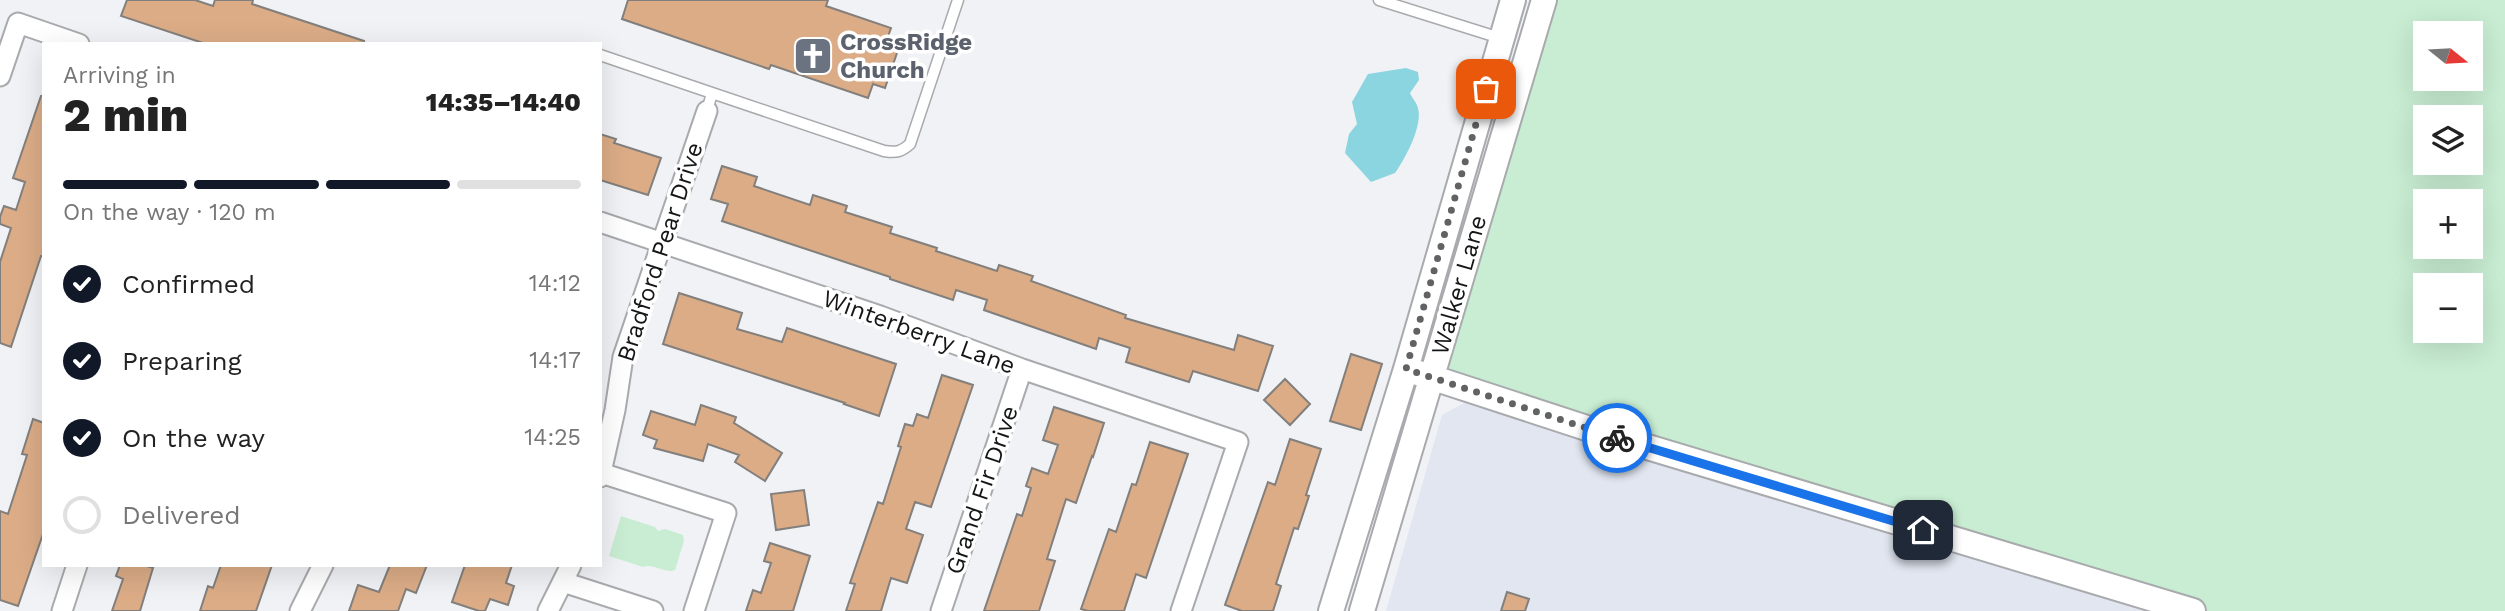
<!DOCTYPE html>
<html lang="en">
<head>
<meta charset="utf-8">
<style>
	:root { --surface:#fff; --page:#f2f2f2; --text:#222; --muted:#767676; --line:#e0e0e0; --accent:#111827 }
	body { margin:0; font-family:"Work Sans",sans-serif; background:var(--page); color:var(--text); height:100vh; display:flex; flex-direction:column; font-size:26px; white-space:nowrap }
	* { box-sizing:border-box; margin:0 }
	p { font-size:23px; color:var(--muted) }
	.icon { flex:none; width:38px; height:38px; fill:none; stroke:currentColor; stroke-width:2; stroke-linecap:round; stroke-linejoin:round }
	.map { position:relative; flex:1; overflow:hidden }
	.side { position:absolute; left:42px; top:42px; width:560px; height:525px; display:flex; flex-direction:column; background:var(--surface); border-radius:0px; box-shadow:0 7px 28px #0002 }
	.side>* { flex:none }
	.needle { width:46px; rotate:108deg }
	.controls { position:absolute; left:2413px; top:21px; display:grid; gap:14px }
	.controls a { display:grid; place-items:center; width:70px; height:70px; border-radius:0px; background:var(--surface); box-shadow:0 7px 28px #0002; font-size:35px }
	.pin { position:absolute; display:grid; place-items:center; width:60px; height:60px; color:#fff; margin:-30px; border-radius:14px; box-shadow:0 4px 10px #0006 }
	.courier { position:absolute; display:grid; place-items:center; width:70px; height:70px; margin:-35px; border:5px solid #1a73e8; border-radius:50%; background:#fff; color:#222; box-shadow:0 2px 9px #0007 }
	.overview em { font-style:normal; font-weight:800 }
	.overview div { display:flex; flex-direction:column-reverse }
	.overview { display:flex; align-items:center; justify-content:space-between; height:119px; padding:0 21px }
	h1 { font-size:46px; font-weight:800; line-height:52px }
	.bar { display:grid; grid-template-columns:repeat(4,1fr); gap:10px 7px; align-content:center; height:84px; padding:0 21px }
	.bar i { height:9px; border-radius:5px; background:var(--line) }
	.bar .selected { background:var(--accent) }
	.bar p { grid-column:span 4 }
	ol { padding:0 21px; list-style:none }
	li { display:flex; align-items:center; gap:21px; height:77px }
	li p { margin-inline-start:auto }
	li .icon { padding:7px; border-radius:50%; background:var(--accent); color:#fff; stroke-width:4 }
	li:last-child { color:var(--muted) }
	li i { width:38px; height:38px; border:4px solid var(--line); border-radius:50% }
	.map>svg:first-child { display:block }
	.built { fill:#e1e6f1 }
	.green { fill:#c8edd2; fill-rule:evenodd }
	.water { fill:#8ad5e0 }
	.building { fill:#dbac86; stroke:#827f7c; stroke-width:2 }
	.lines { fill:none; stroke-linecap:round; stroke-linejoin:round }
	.service-casing { stroke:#a8aaad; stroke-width:13 }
	.minor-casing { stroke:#a8aaad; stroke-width:23 }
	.tertiary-casing { stroke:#a8aaad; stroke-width:28 }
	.service { stroke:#fff; stroke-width:10 }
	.minor { stroke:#fff; stroke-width:19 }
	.tertiary { stroke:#fff; stroke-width:24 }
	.done { stroke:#616264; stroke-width:7; stroke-dasharray:0 12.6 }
	.route { stroke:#1a73e8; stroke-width:9 }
	.labels { text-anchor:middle; stroke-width:7; stroke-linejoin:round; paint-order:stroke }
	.worship-label { font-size:24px; font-weight:bold; fill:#5b616d; stroke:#fff; text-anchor:start }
	.street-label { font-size:24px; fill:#141516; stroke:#fff }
</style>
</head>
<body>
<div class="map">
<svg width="2505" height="611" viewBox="0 0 2505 611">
	<rect width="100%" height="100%" fill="#f0f2f6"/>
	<path class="built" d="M1464 403 2143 611H1386L1442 415Z"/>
	<path class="green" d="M1548 0H2505V611H2205L1432 378ZM2426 33H2471V79H2426ZM2426 117H2471V163H2426ZM2426 201H2471V247H2426ZM2426 285H2471V331H2426Z
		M621 516 655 527 658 531 665 529 683 535 684 541 675 570C664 574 654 563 643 567L609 556Z"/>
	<path class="water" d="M1406 68 1418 72 1419 80 1410 93C1412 98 1417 103 1418 108 1423 126 1405 159 1395 173L1371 182 1345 153 1349 134 1357 124 1352 102 1368 74Z"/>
	<path class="building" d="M127 0H195L213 6 215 0H253L252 4 364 41 363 44H206L121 16Z
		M628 0H828L826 6 891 28 886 42 899 47 885 88 873 84 868 98 771 65 769 69 622 19Z
		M41 96H44V257L41 256 11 347 0 343V262L11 228 0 224V217L4 206 16 210 25 182 13 178Z
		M600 134 616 139 614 143 661 158 648 195 600 180Z
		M722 166 757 177 754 186 810 205 813 195 847 206 845 212 892 227 890 233 937 248 936 251 997 271 999 265 1033 276 1031 281 1126 315 1125 318 1234 350 1238 335 1273 346 1258 391 1193 371 1189 382 1126 362 1130 348 1099 338 1096 349 984 310 987 300 956 290 953 300 890 279V277L722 221 728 204 711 199Z
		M679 293 742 313 737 329 782 342 787 328 896 364 879 416 844 404 845 403 663 344Z
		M1351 354 1382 364 1361 430 1330 421Z
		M942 375 973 385 931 507 915 502 906 529 923 535 907 583 891 578 881 611H846L855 584 850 583 878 502 883 504 901 447 898 446 905 424 913 426 917 414 928 418Z
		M1285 379 1310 404 1290 425 1264 400Z
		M701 405 736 417 734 423 782 453 765 481 735 462 739 455 708 444 703 461 654 448 657 440 643 435 651 411 695 425Z
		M1054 407 1104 423 1093 457 1092 456 1076 503 1066 499 1047 559 1055 561 1039 611H984L1017 514 1022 516 1031 488 1026 486 1032 468 1048 474 1058 445 1043 440Z
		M33 419 44 423V531L18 606 0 600V511L8 514 27 455 22 454Z
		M1290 439 1321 449 1306 495 1309 496 1298 529 1294 528 1276 584 1281 586 1273 611H1242L1225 605 1268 482 1275 485Z
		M1150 442 1188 454 1146 578 1136 574 1124 611H1088L1081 609 1109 529 1116 532 1132 484 1136 485Z
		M804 490 809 525 776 530 771 494Z
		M770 543 810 556 793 611H746L753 590 761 593 771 563 764 561Z
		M120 565H144L153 568 140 611H112L123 579 116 576Z
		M221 565H272L256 611H200L208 586 213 588Z
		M390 565H427L416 593 406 589 398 611H349L358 585 379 592Z
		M465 565H512L506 583 514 586 508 605 490 599 485 611H479L452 602Z
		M1507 592 1529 599 1525 611H1501Z"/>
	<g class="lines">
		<g class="service-casing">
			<path id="service" d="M1379 0 1500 38
				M600 55 712 93
				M707 111 712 93 884 151C896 153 901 152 910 144L958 0"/>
		</g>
		<g class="minor-casing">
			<path id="minor" d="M0 76 18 23 79 44
				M600 222 880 316 1022 369 1238 442 1181 611
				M601 473 726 513 694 611
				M600 477 615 410 623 357 707 111
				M563 582 653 611
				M62 611 77 565
				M300 611 323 565
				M548 611 571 565
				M941 611 1022 369"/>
		</g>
		<g class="tertiary-casing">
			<path id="tertiary" d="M1406 369 1611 436 2193 611
				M1331 611 1406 369 1513 0
				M1362 611 1544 0"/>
		</g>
		<use href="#service" class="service"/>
		<use href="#minor" class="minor"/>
		<use href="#tertiary" class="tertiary"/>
	</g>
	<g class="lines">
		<path class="done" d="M1486 89 1406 369 1617 438"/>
		<path class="route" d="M1617 438 1923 530"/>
	</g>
	<defs>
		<g id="church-square" transform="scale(2.0125)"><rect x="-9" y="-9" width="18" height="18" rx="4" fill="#6b7280" stroke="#fff"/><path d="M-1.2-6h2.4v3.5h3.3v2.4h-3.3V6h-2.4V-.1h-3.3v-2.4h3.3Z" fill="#fff"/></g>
	</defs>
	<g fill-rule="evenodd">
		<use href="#church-square" x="813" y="56"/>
	</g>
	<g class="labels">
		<g class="worship-label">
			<text x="840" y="50">CrossRidge<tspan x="840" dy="28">Church</tspan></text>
		</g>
		<g class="street-label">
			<text transform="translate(660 252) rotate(-72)" y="8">Bradford Pear Drive</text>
			<text transform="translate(1459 285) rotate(-74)" y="8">Walker Lane</text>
			<text transform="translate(919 332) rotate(20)" y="8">Winterberry Lane</text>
			<text transform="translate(982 490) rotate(-71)" y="8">Grand Fir Drive</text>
		</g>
	</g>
</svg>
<div class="controls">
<a><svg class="needle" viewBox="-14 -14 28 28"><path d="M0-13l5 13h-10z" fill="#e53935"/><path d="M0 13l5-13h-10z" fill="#767676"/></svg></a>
<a><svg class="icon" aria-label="layers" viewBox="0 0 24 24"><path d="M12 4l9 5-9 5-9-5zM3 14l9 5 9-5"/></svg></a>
<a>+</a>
<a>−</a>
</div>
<div class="pin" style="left:1486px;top:89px;background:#ea580c"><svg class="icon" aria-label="bag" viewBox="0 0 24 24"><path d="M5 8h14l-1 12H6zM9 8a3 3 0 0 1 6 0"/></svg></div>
<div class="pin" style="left:1923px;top:530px;background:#1f2937"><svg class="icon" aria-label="home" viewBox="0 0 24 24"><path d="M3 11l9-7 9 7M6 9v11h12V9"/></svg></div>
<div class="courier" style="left:1617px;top:438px"><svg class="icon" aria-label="bike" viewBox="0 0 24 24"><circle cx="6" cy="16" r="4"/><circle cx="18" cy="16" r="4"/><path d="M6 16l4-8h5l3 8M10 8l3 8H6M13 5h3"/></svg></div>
<section class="side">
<div class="overview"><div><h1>2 min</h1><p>Arriving in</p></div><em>14:35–14:40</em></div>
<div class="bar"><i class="selected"></i><i class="selected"></i><i class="selected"></i><i></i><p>On the way · 120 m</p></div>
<ol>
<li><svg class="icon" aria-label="check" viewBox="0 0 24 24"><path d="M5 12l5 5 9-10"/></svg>Confirmed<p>14:12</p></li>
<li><svg class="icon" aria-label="check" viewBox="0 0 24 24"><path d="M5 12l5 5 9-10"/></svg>Preparing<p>14:17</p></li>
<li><svg class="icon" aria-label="check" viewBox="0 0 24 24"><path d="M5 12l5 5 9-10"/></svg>On the way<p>14:25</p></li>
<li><i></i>Delivered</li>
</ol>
</section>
</div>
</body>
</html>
